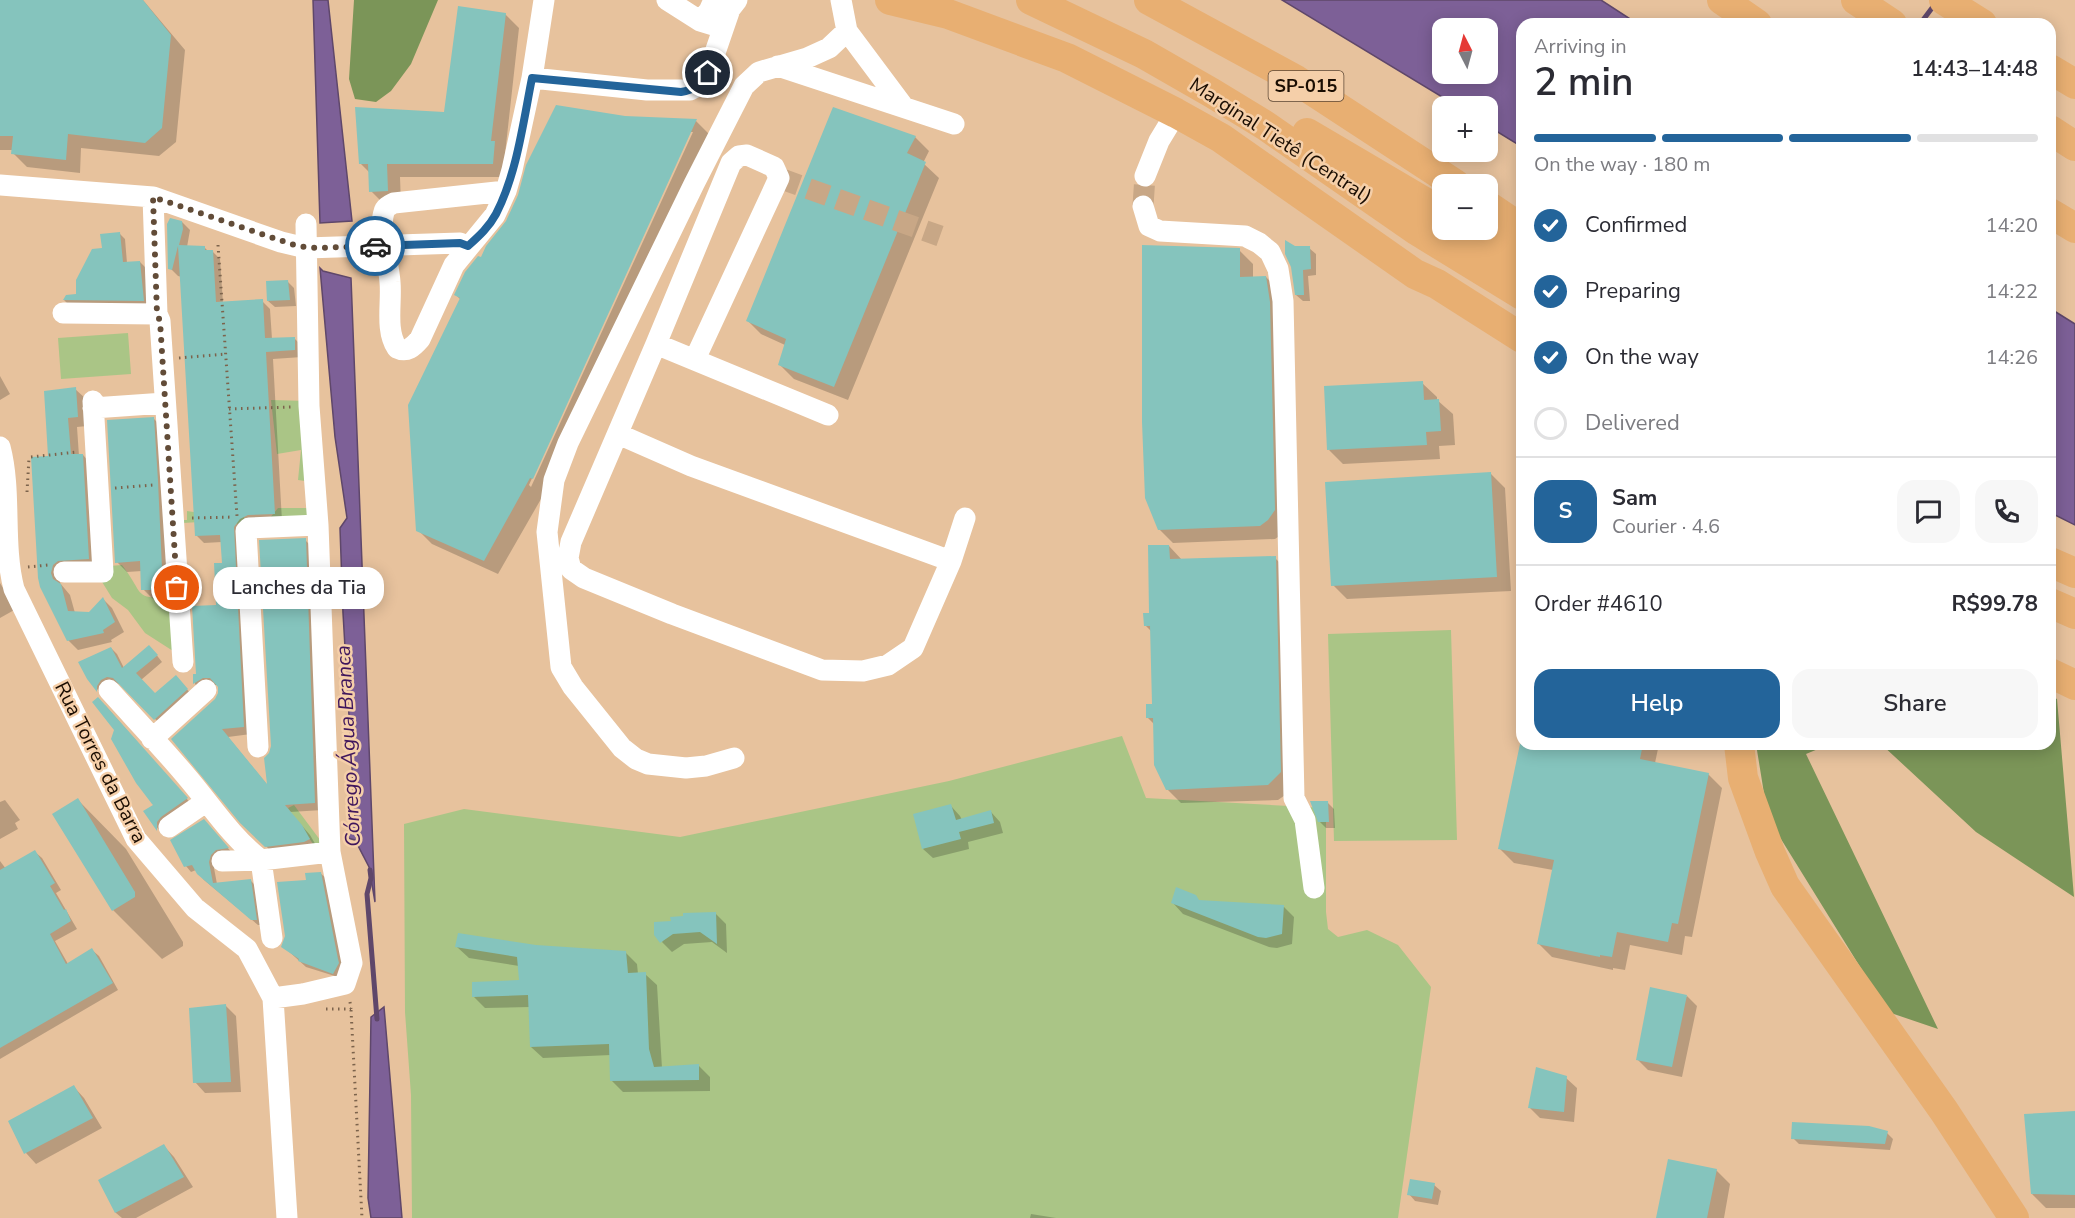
<!DOCTYPE html>
<html lang="en">
<head>
<meta charset="utf-8">
<style>
	:root { --surface:#fff; --page:#f7f7f7; --text:#2b2b33; --muted:#7c7c81; --line:#e1e1e2; --accent:#23649a }
	body { margin:0; font-family:"Nunito Sans",sans-serif; background:var(--page); color:var(--text); height:100vh; display:flex; flex-direction:column; font-size:22px; white-space:nowrap }
	* { box-sizing:border-box; margin:0 }
	p { font-size:20px; color:var(--muted) }
	.icon { flex:none; width:33px; height:33px; fill:none; stroke:currentColor; stroke-width:2; stroke-linecap:round; stroke-linejoin:round }
	.map { position:relative; flex:1; overflow:hidden }
	.details { position:absolute; left:1516px; top:18px; width:540px; height:732px; display:flex; flex-direction:column; background:var(--surface); border-radius:18px; box-shadow:0 3px 15px #0003 }
	.details>* { flex:none }
	.needle { width:39px; rotate:354deg }
	.tools { position:absolute; left:1432px; top:18px; display:grid; gap:12px }
	.tools a { display:grid; place-items:center; width:66px; height:66px; border-radius:12px; background:var(--surface); box-shadow:0 3px 15px #0003; font-size:30px }
	.pin { position:absolute; display:grid; place-items:center; width:51px; height:51px; color:#fff; margin:-26px; border:3px solid #fff; border-radius:50%; box-shadow:0 2px 6px #0007 }
	.courier { position:absolute; display:grid; place-items:center; width:60px; height:60px; margin:-30px; border:4px solid #23649a; border-radius:50%; background:#fff; color:#222; box-shadow:0 2px 8px #0007 }
	.bubble { position:absolute; height:42px; border-radius:18px; background:var(--surface); box-shadow:0 3px 15px #0003; font-size:20px; font-weight:600; line-height:42px; text-align:center }
	.head em { font-style:normal; font-weight:600 }
	.head div { display:flex; flex-direction:column-reverse }
	.head { display:flex; align-items:center; justify-content:space-between; height:102px; padding:0 18px }
	h1 { font-size:39px; font-weight:600; line-height:45px }
	.bar { display:grid; grid-template-columns:repeat(4,1fr); gap:9px 6px; align-content:center; height:72px; padding:0 18px }
	.bar i { height:8px; border-radius:4px; background:var(--line) }
	.bar .current { background:var(--accent) }
	.bar p { grid-column:span 4 }
	.line { display:flex; align-items:center; gap:15px; padding:0 18px; border-top:2px solid var(--line) }
	.line div { flex:1 }
	.round { display:grid; place-items:center; flex:none; width:63px; height:63px; border-radius:18px; background:var(--page) }
	ol { padding:0 18px; list-style:none }
	li { display:flex; align-items:center; gap:18px; height:66px }
	li p { margin-inline-start:auto }
	li .icon { padding:6px; border-radius:50%; background:var(--accent); color:#fff; stroke-width:4 }
	li:last-child { color:var(--muted) }
	li i { width:33px; height:33px; border:3px solid var(--line); border-radius:50% }
	.button { display:flex; gap:12px; margin-top:auto; padding:12px 18px }
	.button a { flex:1; height:69px; border-radius:18px; background:var(--accent); color:#fff; font-size:24px; font-weight:600; line-height:69px; text-align:center }
	.button a+a { background:var(--page); color:var(--text) }
	.map>svg:first-child { display:block }
	.green { fill:#aac586 }
	.forest { fill:#7b9558 }
	.water { fill:#7d6097; stroke:#5f476a; stroke-width:1.5; fill-rule:evenodd }
	.shadow { fill:#0003; fill-rule:evenodd }
	.lines { fill:none; stroke-linecap:round; stroke-linejoin:round }
	.stream { stroke:#5f476a; stroke-width:5 }
	.building { fill:#85c4bd }
	.minor-tunnel { stroke:#c8a786; stroke-width:21; stroke-dasharray:21 10; stroke-linecap:butt }
	.path { stroke:#7c634c; stroke-width:3; stroke-dasharray:1.5 4.5; stroke-linecap:butt }
	.minor { stroke:#fff; stroke-width:21 }
	.highway { stroke:#e8af72; stroke-width:30 }
	.done { stroke:#624c38; stroke-width:6; stroke-dasharray:0 10.8 }
	.route { stroke:#23649a; stroke-width:8 }
	.labels { text-anchor:middle; stroke-width:5; stroke-linejoin:round; paint-order:stroke }
	.shield { fill:#f5cfa9; stroke:#5c4734; stroke-width:1.5 }
	.shield-label { font-size:18px; font-weight:bold; fill:#1a0d02 }
	.street-label { font-size:20px; fill:#1a0d02; stroke:#f5cfa9 }
	.water-label { font-size:21px; font-style:italic; fill:#3f165c; stroke:#f5cfa9 }
</style>
</head>
<body>
<div class="map">
<svg width="2075" height="1218" viewBox="0 0 2075 1218">
	<rect width="100%" height="100%" fill="#e7c29d"/>
	<path class="green" d="M128 333 131 374 61 379 58 338Z
		M271 400 308 401 312 482 298 480 301 450 277 454Z
		M278 508H308L310 518 245 529 232 520 183 523 173 520H187V511L200 513 231 510 250 521 269 519Z
		M122 565C146 596 132 600 176 596L173 651 145 633 128 610 112 598 99 577 109 566Z
		M1451 630 1457 840 1334 841 1328 634Z
		M1122 736 1146 798 1326 808V912L1328 929 1338 937 1367 930 1398 945 1431 987 1398 1218H412L411 1095 405 1012 404 824 464 809 680 837 949 781Z
		M294 805 326 848 318 851 288 808Z"/>
	<path class="forest" d="M354 0H438L411 64 391 91 376 102 355 99 349 79Z
		M2051 696 2057 699 2074 897 1976 832 1881 744H2050Z
		M1756 744H1830L1806 754 1938 1029 1888 1012 1768 818Z"/>
	<path class="water" d="M313 0H328L352 221 320 223Z
		M1282 0H1601L1638 24H1522V147L1488 126V106H1457ZM1488 28V74H1443V28Z
		M320 268 323 271 351 278 375 902 369 867 355 840 344 837 355 819 343 613 340 528 347 518 335 437Z
		M2051 309 2075 324V525L2051 513Z
		M384 1007 402 1218H371L368 1198 371 1017Z"/>
	<path class="shadow" d="M0 0H143L185 50 176 142 159 156 81 148 80 173 27 167 13 153V150H0Z
		M505 14 519 28 505 154 506 177H400L401 204 385 205 371 191 370 173 360 163 446 114Z
		M625 118 696 121 710 135 545 492 498 574 432 544 418 530 461 300 456 295 482 259ZM689 132H693L531 487 529 485Z
		M915 137 929 151 923 163 939 178 848 400 794 379 780 365 785 345 761 334 747 320Z
		M182 222 190 230 187 247H204L208 251H212L220 259 223 303 262 301 270 309 272 339H295L302 346V357L273 359 282 521 256 523 251 734 228 737 269 787 270 754 305 540 313 548 323 810 290 812 310 835 317 847 274 854 241 822 216 700 220 694V685H211L202 691 195 684 194 676H198L218 606 223 564 222 542 204 543 196 535 182 277 178 276 170 268Z
		M120 234 125 239 127 263 140 262 145 267 148 306 69 305 64 300 67 296H78Z
		M1294 248H1309L1316 254V275L1308 276 1310 301H1303L1296 295Z
		M1239 250 1253 264V278L1266 277 1280 292 1278 537 1275 539 1173 543 1159 529Z
		M287 281 294 288 296 306 275 307 268 301Z
		M0 376 10 394 0 400Z
		M1422 383 1437 397V400L1453 414 1455 445 1439 446 1440 459 1343 464 1329 450Z
		M75 389 85 398 87 426 77 427 79 456 83 455 92 465 98 568 62 575 60 583 70 595 75 613 90 614 103 599 112 608 124 632 111 640 112 642 78 650 68 640 41 586 50 457Z
		M153 418 164 429 173 600 153 599 143 589 142 571 127 572 117 562Z
		M1491 474 1505 488 1511 591 1347 599 1333 585Z
		M1169 546 1183 561 1275 558 1289 572 1291 791 1278 800 1181 803 1167 789 1154 724 1147 717 1154 706 1152 632 1145 625 1151 614Z
		M0 583 16 609 0 618Z
		M111 648 117 654 124 668 155 653 162 662 141 680 155 695 181 683 193 696 161 725 121 684 114 683 102 695 88 678Z
		M105 705 193 806 163 835 145 812 155 806 115 730Z
		M1522 738V744H1659L1655 763 1708 774 1722 788 1692 937 1685 936 1682 955 1630 945 1625 970 1613 968V970L1552 957 1538 943 1553 870 1514 863 1500 849Z
		M5 800 20 820 15 823 18 829 0 839V802Z
		M78 800 126 849 183 942V946L162 959 113 910Z
		M1327 802 1334 809 1335 828H1326L1319 821Z
		M951 806 960 816 962 820 991 812 1000 822 1003 833 968 842 969 849 933 858 923 849Z
		M209 826 233 854 216 861 214 868 217 884 250 880 256 886 261 925H258L204 880 196 870 191 872 186 866Z
		M35 852 42 858 61 890 56 893 77 929 55 941 68 964 92 950 99 956 118 990 0 1059V861L6 869Z
		M320 873 327 879 344 966 341 978 306 967 284 947 307 881Z
		M1173 903 1284 907 1294 917 1292 944 1277 948 1269 947 1183 914Z
		M715 913 726 924 727 953 712 942 684 944 672 952 662 942 672 922Z
		M536 946 625 952 637 964 638 974H645L657 985 662 1068 698 1065 710 1077V1091L623 1092 612 1081 611 1055 543 1058 531 1047 530 1007 485 1008 474 997 520 982 519 966 469 958 457 947Z
		M1687 996 1697 1006 1682 1077 1648 1070 1637 1059Z
		M225 1005 236 1016 241 1092 205 1093 195 1082Z
		M1566 1078 1577 1088 1574 1122 1540 1118 1530 1108Z
		M74 1087 84 1098 102 1128 36 1164 26 1153 9 1122Z
		M2075 1112V1208H2046L2032 1194Z
		M1887 1133 1893 1139 1890 1150 1799 1144 1793 1138Z
		M164 1146 174 1157 193 1187 136 1218H122L116 1213 100 1180Z
		M1716 1170 1730 1184 1724 1218H1658Z
		M1434 1185 1441 1191 1438 1205 1415 1201 1409 1194Z
		M1031 1214 1056 1218H1030Z"/>
	<g class="lines">
		<path class="stream" d="M1920 24 1935 4
			M370 870 371 878 367 894 377 1019"/>
	</g>
	<path class="building" d="M0 0H143L171 35 162 128 145 143 68 134 66 160 11 154 13 136H0Z
		M458 6 506 13 491 141H495L493 164H387L388 191 369 192 368 164H359L355 107 444 112Z
		M556 105 625 116 697 119 533 479 530 478 484 561 416 531 408 405 460 298 454 295 465 272 478 256 481 257 486 246 506 221 518 195 526 165Z
		M833 107 916 136 907 153 926 162 834 387 778 365 786 339 746 321Z
		M170 218 182 221 183 229 179 245 205 246V250H213L216 302 263 299 265 338 295 337V350L266 352 275 514 248 515 240 519 234 527 244 727 222 729 267 784 264 758 269 753 271 746 259 540 306 538 315 803 285 805 302 825 310 839 304 842 265 847 240 823 171 739 215 699 218 693V687L210 678H203L193 684V674H196L192 606 216 605 214 563H222L220 535 195 536 178 246 172 270 168 269 167 224Z
		M120 232 123 262 140 261 144 301 63 300 66 295 76 294V280L92 249 102 248 100 234Z
		M1285 240 1295 246H1310L1311 269 1303 270 1304 295H1295L1291 267 1285 254Z
		M1142 245 1240 248V277L1266 276 1270 302 1275 510 1268 520 1260 526 1158 530 1145 498 1142 422Z
		M288 280 290 300 267 301 266 281Z
		M1423 381 1424 400 1439 399 1441 431 1426 432 1427 445 1327 450 1324 386Z
		M76 387 78 417 68 418 71 454H83L89 559 58 561 53 565 51 573 53 579 61 584 68 611 89 612 103 597 115 622 103 630 104 633 67 641 40 587 38 578 31 457 48 456 44 391Z
		M154 417 158 481 163 590H141L140 561 115 563 107 420Z
		M1491 472 1497 577 1331 586 1325 482Z
		M1148 545H1169L1170 559 1276 556 1281 772 1268 785 1166 790 1154 765 1153 718H1146V704H1152L1150 626H1144L1143 613H1149Z
		M149 645 158 655 136 673 155 693 176 675 188 689 154 720 113 678 107 677 101 680 97 686V692L87 679 78 662 111 647 122 668Z
		M98 697 188 798 161 817 157 822V831L143 811 153 805 152 804 136 783 111 739 114 730 110 725 92 702Z
		M1520 744H1643L1640 759 1709 773 1678 924 1672 923 1668 942 1617 932 1612 957 1600 955V957L1537 944 1554 860 1498 849Z
		M78 798 135 892V897L112 911 52 814Z
		M1310 801H1328L1329 822H1318Z
		M951 804 956 820 991 810 994 823 959 832 961 839 922 849 913 814Z
		M204 819 229 848 216 850 211 855 209 862 213 883 251 879 257 920H251L197 874 192 865 184 867 170 840Z
		M35 850 55 883 50 886 64 910 66 909 71 921 50 934 66 964 92 948 113 983 0 1048V870Z
		M321 872 338 959 339 963 333 974 298 961 299 959 281 947 285 936 277 882 306 880 305 873Z
		M1176 887 1196 895 1199 900 1284 905 1282 934 1266 938 1258 937 1171 903Z
		M716 912 717 944 700 932 673 934 660 943 654 935V922L671 921 670 917 683 916V913Z
		M458 933 536 945 626 951 628 973 646 972 649 1049 654 1067 699 1064V1080L610 1081 609 1044 530 1047 528 995 472 997V982L519 980 517 957 455 947Z
		M1650 987 1687 995 1672 1067 1636 1060Z
		M226 1004 231 1082 193 1083 189 1008Z
		M1536 1067 1567 1076 1564 1112 1528 1108Z
		M74 1085 93 1118 24 1154 8 1121Z
		M2075 1111V1195L2031 1194 2024 1114Z
		M1792 1122 1869 1126 1888 1131 1885 1144 1791 1139Z
		M164 1144 184 1177 115 1213 98 1180Z
		M1668 1159 1717 1169 1707 1218H1656Z
		M1410 1179 1435 1183 1432 1199 1407 1195Z"/>
	<g class="lines">
		<path class="minor-tunnel" d="M779 178 940 236
			M1143 206 1145 176"/>
		<path class="path" d="M218 245 237 516
			M179 358 226 354
			M229 409 291 407
			M31 457 77 452
			M115 488 153 485
			M27 492 29 458
			M192 518 234 517
			M28 567 48 565
			M350 1002 351 1009
			M326 1009H351
			M351 1010 362 1218"/>
		<path class="minor" d="M667 0 700 21 723 28
			M841 0 847 31 903 106
			M700 21 709 11 714 0
			M778 66 954 124
			M532 78 647 90H690L701 84 708 73 730 9 737 0
			M1145 176 1159 141 1176 113
			M0 185 153 197 281 242 306 248 460 243 468 246
			M506 191 394 203C390 205 385 207 384 212 378 229 389 264 390 282 392 303 385 330 397 348 407 353 413 347 420 339L454 265 495 215 506 191 512 170 532 78 544 0
			M153 197 157 314 160 321 183 662
			M1143 206 1149 226 1160 231 1245 236 1259 243 1270 252 1278 269 1283 301 1294 798 1305 820 1314 888
			M63 313 157 314
			M656 344 828 415
			M695 359 779 178 774 167 747 155 739 156 731 163 656 344 571 542 568 558 571 569 584 578 672 614 822 670 863 671 888 665 913 648 951 561 965 518
			M93 408 165 403
			M618 434 691 466 951 561
			M0 447C12 493 2 542 14 589L136 839 195 908 247 949 273 998 287 1218
			M64 572H103L93 401
			M109 690C135 719 162 747 187 777 211 805 231 837 261 860L330 852
			M152 739 206 690
			M258 747 246 531 249 528 318 525
			M734 758 706 766 686 768 648 764 636 759 622 748 573 687 561 667 547 532 554 480 568 443 694 184 744 86 759 72 807 58 829 48 847 31
			M169 827 204 803
			M222 861 261 860 272 938
			M273 998 303 994 345 984 352 963 330 852 318 525 309 406 306 224"/>
		<path class="highway" d="M890 0 948 14 1067 58 1176 113 1221 138 1415 274 1437 284 1522 338
			M1031 0 1144 54 1212 93 1266 126 1416 230 1522 295
			M1149 0 1296 80 1455 184
			M1722 0 1757 24
			M1856 0 1892 24
			M1944 0 1982 24
			M2050 69 2075 84
			M2050 130 2075 146
			M1307 133 1443 213
			M1488 206 1522 229
			M2050 213 2075 228
			M1471 230 1522 260
			M2050 562 2075 573
			M2050 603 2075 614
			M2050 673 2075 685
			M1739 744 1743 778 1770 852 1785 886 1944 1111 2014 1218"/>
	</g>
	<g class="lines">
		<path class="done" d="M177 588 160 321 157 314 153 197 297 246 316 248 375 246"/>
		<path class="route" d="M375 246 460 243 468 246C479 236 489 227 496 214 517 173 523 123 532 78L681 92C694 90 700 85 708 73"/>
	</g>
	<g class="labels">
		<rect class="shield" x="1268.5" y="71" width="75" height="30" rx="4.5"/>
		<g class="shield-label">
			<text x="1306" y="92">SP-015</text>
		</g>
		<g class="street-label">
			<text transform="translate(1281 140) rotate(33)" y="7">Marginal Tietê (Central)</text>
			<text transform="translate(101 762) rotate(63)" y="7">Rua Torres da Barra</text>
		</g>
		<g class="water-label">
			<text transform="translate(348 746) rotate(-93)" y="7">Córrego Água Branca</text>
		</g>
	</g>
</svg>
<div class="tools">
<a><svg class="needle" viewBox="-14 -14 28 28"><path d="M0-13l5 13h-10z" fill="#e53935"/><path d="M0 13l5-13h-10z" fill="#7c7c81"/></svg></a>
<a>+</a>
<a>−</a>
</div>
<div class="pin" style="left:177px;top:588px;background:#ea580c"><svg class="icon" aria-label="bag" viewBox="0 0 24 24"><path d="M5 8h14l-1 12H6zM9 8a3 3 0 0 1 6 0"/></svg></div>
<div class="pin" style="left:708px;top:73px;background:#1f2937"><svg class="icon" aria-label="home" viewBox="0 0 24 24"><path d="M3 11l9-7 9 7M6 9v11h12V9"/></svg></div>
<div class="courier" style="left:375px;top:246px"><svg class="icon" aria-label="car" viewBox="0 0 24 24"><path d="M5 17H2v-5l4-1 3-4h7l3 4 3 1v5h-3M9 17h6M6 11h13"/><circle cx="7" cy="17" r="2"/><circle cx="17" cy="17" r="2"/></svg></div>
<div class="bubble" style="left:213px;top:567px;width:171px">Lanches da Tia</div>
<section class="details">
<div class="head"><div><h1>2 min</h1><p>Arriving in</p></div><em>14:43–14:48</em></div>
<div class="bar"><i class="current"></i><i class="current"></i><i class="current"></i><i></i><p>On the way · 180 m</p></div>
<ol>
<li><svg class="icon" aria-label="check" viewBox="0 0 24 24"><path d="M5 12l5 5 9-10"/></svg>Confirmed<p>14:20</p></li>
<li><svg class="icon" aria-label="check" viewBox="0 0 24 24"><path d="M5 12l5 5 9-10"/></svg>Preparing<p>14:22</p></li>
<li><svg class="icon" aria-label="check" viewBox="0 0 24 24"><path d="M5 12l5 5 9-10"/></svg>On the way<p>14:26</p></li>
<li><i></i>Delivered</li>
</ol>
<div class="line" style="height:108px"><b class="round" style="background:var(--accent);color:#fff">S</b><div><b>Sam</b><p>Courier · 4.6</p></div><a class="round"><svg class="icon" aria-label="chat" viewBox="0 0 24 24"><path d="M4 5h16v11H9l-5 4z"/></svg></a><a class="round"><svg class="icon" aria-label="phone" viewBox="0 0 24 24"><path d="M5 4h4l2 5-3 2q2 4 5 5l2-3 5 2v4C11 20 4 13 5 4z"/></svg></a></div>
<div class="line" style="height:78px"><div>Order #4610</div><b>R$99.78</b></div>
<div class="button"><a>Help</a><a>Share</a></div>
</section>
</div>
</body>
</html>
